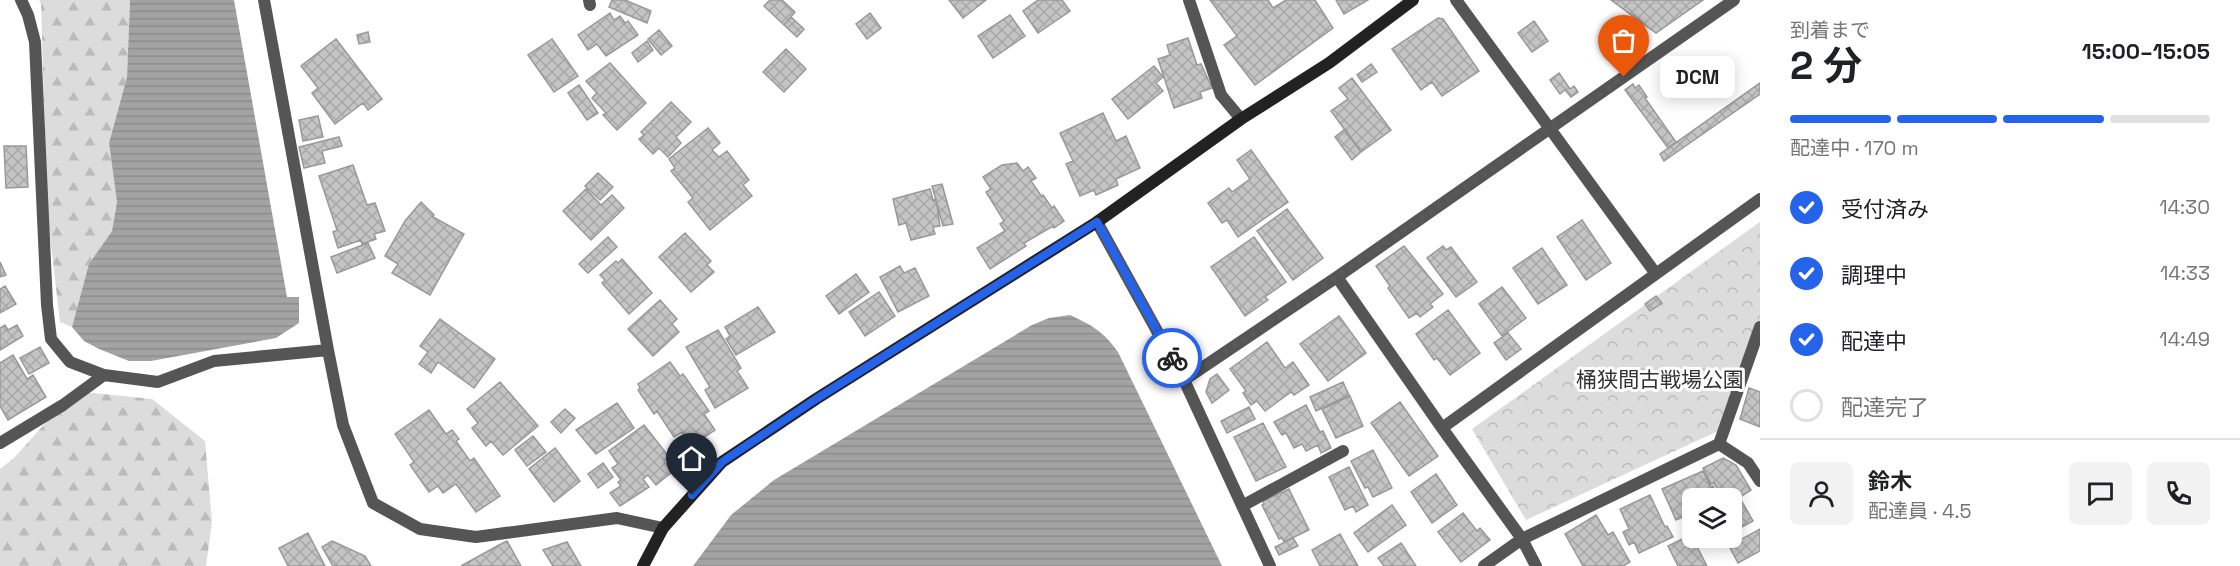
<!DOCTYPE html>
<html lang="ja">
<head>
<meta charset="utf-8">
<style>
	:root { --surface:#fff; --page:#f2f2f2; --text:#202124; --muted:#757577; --line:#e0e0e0; --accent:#2563eb }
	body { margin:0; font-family:"Space Grotesk","Noto Sans JP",sans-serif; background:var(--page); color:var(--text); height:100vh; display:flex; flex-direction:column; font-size:22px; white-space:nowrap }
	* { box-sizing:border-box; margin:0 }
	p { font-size:20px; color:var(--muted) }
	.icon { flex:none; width:33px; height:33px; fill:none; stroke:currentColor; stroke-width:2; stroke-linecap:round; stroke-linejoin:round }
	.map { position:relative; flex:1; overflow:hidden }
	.panel { display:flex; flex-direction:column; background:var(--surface); width:480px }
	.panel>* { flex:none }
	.tools { position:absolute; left:1682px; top:488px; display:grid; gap:12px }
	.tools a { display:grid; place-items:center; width:60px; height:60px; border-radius:9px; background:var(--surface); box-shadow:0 3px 15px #0003; font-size:30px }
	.pin { position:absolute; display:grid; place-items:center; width:51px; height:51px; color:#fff; margin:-62px -26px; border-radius:50% 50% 50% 0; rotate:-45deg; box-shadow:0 0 6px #0007 }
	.pin .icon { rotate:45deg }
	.courier { position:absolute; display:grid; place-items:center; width:60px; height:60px; margin:-30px; border:4px solid #2563eb; border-radius:50%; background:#fff; color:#222; box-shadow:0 2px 8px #0007 }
	.bubble { position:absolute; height:42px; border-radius:9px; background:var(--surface); box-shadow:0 3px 15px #0003; font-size:20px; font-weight:700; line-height:42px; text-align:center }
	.headline em { font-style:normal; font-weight:700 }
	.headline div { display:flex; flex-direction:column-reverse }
	.headline { display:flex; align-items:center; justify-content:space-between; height:102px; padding:0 30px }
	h1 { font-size:39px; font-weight:700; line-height:45px }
	.bar { display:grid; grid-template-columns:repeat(4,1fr); gap:9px 6px; align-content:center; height:72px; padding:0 30px }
	.bar i { height:8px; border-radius:4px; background:var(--line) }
	.bar .current { background:var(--accent) }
	.bar p { grid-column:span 4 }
	.line { display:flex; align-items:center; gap:15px; padding:0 30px; border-top:2px solid var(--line) }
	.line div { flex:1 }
	.round { display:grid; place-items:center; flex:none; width:63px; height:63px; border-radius:9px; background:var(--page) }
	ol { padding:0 30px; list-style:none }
	li { display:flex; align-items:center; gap:18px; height:66px }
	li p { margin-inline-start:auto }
	li .icon { padding:6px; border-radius:50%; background:var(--accent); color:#fff; stroke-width:4 }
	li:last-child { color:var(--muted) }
	li i { width:33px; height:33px; border:3px solid var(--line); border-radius:50% }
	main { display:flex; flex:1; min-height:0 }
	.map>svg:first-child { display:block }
	.forest { fill:url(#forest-firs) }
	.park { fill:url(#park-crowns) }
	.water { fill:url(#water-rules) }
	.building { fill:url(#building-cross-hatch); stroke:#999; stroke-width:1.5 }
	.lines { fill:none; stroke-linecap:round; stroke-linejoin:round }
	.street { stroke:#555; stroke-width:12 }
	.secondary { stroke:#222; stroke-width:12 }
	.done { stroke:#595959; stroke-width:6; stroke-dasharray:0 10.8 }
	.route { stroke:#2563eb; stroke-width:8 }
	.labels { text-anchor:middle; stroke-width:6; stroke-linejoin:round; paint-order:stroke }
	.park-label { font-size:21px; fill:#333; stroke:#fff }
</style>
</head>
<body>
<main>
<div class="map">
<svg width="1760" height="566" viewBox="0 0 1760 566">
	<defs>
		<pattern id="forest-firs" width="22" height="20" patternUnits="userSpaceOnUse" patternTransform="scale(1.5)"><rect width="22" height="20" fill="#dcdcdc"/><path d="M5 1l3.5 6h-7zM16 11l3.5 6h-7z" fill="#bbb"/></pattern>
		<pattern id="park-crowns" width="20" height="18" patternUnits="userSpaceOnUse" patternTransform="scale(1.5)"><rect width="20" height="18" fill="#dcdcdc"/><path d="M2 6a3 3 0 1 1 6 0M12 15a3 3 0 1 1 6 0" fill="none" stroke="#bbb"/></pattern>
		<pattern id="water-rules" width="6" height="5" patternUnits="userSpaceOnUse" patternTransform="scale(1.5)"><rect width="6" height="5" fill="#a3a3a3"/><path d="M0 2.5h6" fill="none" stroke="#8b8b8b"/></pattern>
		<pattern id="building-cross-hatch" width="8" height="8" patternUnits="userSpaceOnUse" patternTransform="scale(1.5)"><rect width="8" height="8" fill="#c4c4c4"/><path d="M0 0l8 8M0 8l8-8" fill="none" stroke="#a7a7a7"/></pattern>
	</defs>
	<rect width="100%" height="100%" fill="#fff"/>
	<path class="forest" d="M39 0H130L127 77 109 143 117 202 112 231 89 265 72 327 60 322 47 211 41 3Z
		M74 391 152 399 205 441 212 522 206 566H0V469L14 458Z"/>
	<path class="park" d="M1760 222V321L1718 431 1526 520 1472 429Z"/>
	<path class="water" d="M130 0H234L287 297H299V323L276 338 151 361H129L99 349 84 341 72 327 89 264 112 231 117 202 109 143 127 77Z
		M1070 315C1092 325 1104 332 1118 352L1222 566H693L731 515 774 480 1032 325 1049 318Z"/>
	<path class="building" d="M612 0H625L651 11 647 23 609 7Z
		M770 0H782L795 12 784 25 764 6Z
		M949 0H986L963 18Z
		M1038 0H1062L1070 11 1038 33 1023 11Z
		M1210 0H1268L1273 8 1286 0H1315L1333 28 1255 85 1224 45 1237 36Z
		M1336 0H1368L1344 14Z
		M1611 0H1703L1656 33Z
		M610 13 614 20 620 16 625 23 628 21 638 35 606 56 597 44 588 50 578 35Z
		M870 13 881 28 867 39 856 24Z
		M1010 15 1025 36 993 58 978 36Z
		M791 17 804 29 797 37 784 25Z
		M1438 18 1443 19 1479 71 1442 96 1432 82 1421 90 1392 49Z
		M1534 21 1548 41 1532 52 1518 33Z
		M659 30 672 46 661 55 648 39Z
		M368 32 370 42 359 44 357 35Z
		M1188 38 1197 65 1201 64 1212 88 1200 92 1202 98 1174 108 1158 59 1170 55 1167 45Z
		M336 39 382 99 368 110 363 103 335 124 312 93 318 88 301 66Z
		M552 39 578 76 554 92 528 55Z
		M647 41 653 50 638 62 632 53Z
		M786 49 806 69 784 92 763 72Z
		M610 63 646 103 617 130 603 115 606 113 592 98 597 93 586 81Z
		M1371 64 1377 72 1362 82 1357 75Z
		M1154 66 1163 77 1156 83 1163 91 1128 119 1112 99Z
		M1559 73 1570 89 1574 86 1578 92 1571 97 1565 90 1560 94 1550 80Z
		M1352 78 1391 130 1361 152 1331 111 1348 99 1339 88Z
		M1760 83V94L1664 161 1660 154Z
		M1633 84 1635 88 1639 85 1647 97 1645 98 1676 142 1668 148 1625 90Z
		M579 85 598 113 587 120 568 93Z
		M671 102 691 122 676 137 681 143 668 157 659 148 653 154 639 139 644 135 641 132Z
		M1103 113 1116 141 1126 136 1140 168 1116 179 1118 185 1096 195 1094 190 1080 196 1066 164 1073 161 1060 133Z
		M318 116 323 137 303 141 299 120Z
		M708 128 720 143 712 150 719 157 727 151 749 180 743 185 752 196 710 230 688 202 693 198 671 171 675 168 669 159Z
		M1345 129 1361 152 1352 160 1335 137Z
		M339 137 342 146 322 151 325 163 304 168 299 147Z
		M4 146H26L28 187 6 188Z
		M1251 150 1288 202 1238 237 1227 220 1222 223 1208 203 1229 188 1232 192 1250 179 1237 160Z
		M1017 163 1023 171 1028 167 1036 178 1031 181 1042 197 1043 195 1052 208 1054 206 1064 221 1054 228 1053 226 1024 243 1026 246 990 269 977 248 1005 231 1000 224 1004 221 986 192 991 189 983 177 1002 165Z
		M353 165 367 205 375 203 385 231 374 234 376 239 362 244 361 240 338 248 333 232 337 230 319 176Z
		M598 173 613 187 600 200 585 186Z
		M942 184 953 224 943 226 932 186Z
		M586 189 601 205 612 195 624 208 591 240 563 211Z
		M930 189 933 200 936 199 940 226 933 227 935 234 911 240 906 223 899 225 893 199Z
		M421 202 434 215 433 217 464 234 430 295 392 273 398 264 385 256 405 221Z
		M1287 209 1323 258 1293 280 1257 231Z
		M1582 220 1611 263 1586 280 1557 237Z
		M685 233 711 261 707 265 714 272 691 292 659 257Z
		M608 237 617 247 588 273 579 264Z
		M1254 237 1286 282 1265 297 1268 300 1245 316 1211 267Z
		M368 243 375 258 337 273 331 257Z
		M1404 246 1443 294 1430 304 1433 307 1420 317 1417 313 1409 318 1388 288 1390 286 1376 266Z
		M1443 246 1446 250 1451 247 1477 282 1456 297 1427 258Z
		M1542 248 1567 285 1538 304 1513 268Z
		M622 259 652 293 629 314 602 283 605 280 600 275 616 261 618 263Z
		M0 262 6 275 0 277Z
		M900 266 904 273 915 268 929 296 898 312 880 277Z
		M856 274 869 292 839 314 826 296Z
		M5 286 16 304 0 313V289Z
		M1502 287 1526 318 1502 336 1479 304Z
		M879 292 895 316 865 336 849 312Z
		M1656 296 1662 303 1650 311 1645 304Z
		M660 300 677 319 672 324 679 332 653 356 628 329Z
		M758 307 775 332 736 355 726 339 730 336 725 327Z
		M1448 310 1480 353 1450 375 1437 358 1434 360 1416 334Z
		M1339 316 1366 353 1328 381 1300 344Z
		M440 319 495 359 474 388 438 362 431 373 419 364 428 352 420 346Z
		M5 325 8 330 17 325 23 336 0 350V328Z
		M718 330 741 368 737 371 748 388 715 408 705 390 710 387 686 347Z
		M1508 333 1521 349 1506 360 1494 343Z
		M1267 342 1285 368 1293 362 1309 385 1294 395 1291 392 1265 411 1257 401 1251 405 1243 393 1246 391 1230 369Z
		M40 347 49 363 29 374 20 358Z
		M13 355 27 379 33 375 46 397 8 420 0 406V363Z
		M670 362 680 376 683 374 709 411 704 414 715 430 691 446 682 432 674 437 657 411 654 414 638 390 640 388 638 384Z
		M1217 374 1229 390 1212 403 1206 392 1210 379Z
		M500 382 538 426 503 455 491 441 486 446 472 428 478 423 467 409Z
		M1343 382 1349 395 1316 411 1310 397Z
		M1749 388 1760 392V427L1740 419Z
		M1350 396 1363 426 1336 438 1322 409Z
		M1400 402 1438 456 1409 476 1371 423Z
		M617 403 634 428 596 454 576 430Z
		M1306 405 1320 432 1323 431 1331 448 1321 453 1318 445 1306 451 1302 444 1294 448 1286 433 1282 435 1274 422Z
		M1249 407 1255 419 1227 433 1221 421Z
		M565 409 575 418 561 433 551 422Z
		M429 410 446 434 452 430 459 439 456 441 470 461 474 458 500 496 476 512 456 484 443 493 438 486 429 492 410 465 414 462 395 434Z
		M1263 423 1286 467 1256 481 1234 437Z
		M644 425 669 457 664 461 672 472 656 485 648 475 643 479 649 487 620 506 610 493 621 486 618 482 621 480 612 468 618 464 609 451Z
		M533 436 546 452 527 466 515 450Z
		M555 448 580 481 554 502 529 469Z
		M1373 450 1392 488 1373 497 1368 487 1365 488 1351 461Z
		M1723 458 1736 465 1751 490 1731 503V498H1723L1714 483 1711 484 1703 468Z
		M603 463 613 477 598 488 588 474Z
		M1349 467 1368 505 1356 512 1353 506 1345 510 1329 477Z
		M1703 471 1711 487 1713 486 1719 498H1692V513L1676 520 1662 489Z
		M1436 474 1457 505 1432 523 1411 492Z
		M1289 489 1309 530 1284 542 1282 538 1279 539 1262 505 1264 504 1263 501Z
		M1650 495 1665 527 1667 526 1673 537 1639 553 1634 542 1629 545 1623 532 1629 529 1620 509Z
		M1741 500 1753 521 1731 533V506Z
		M1392 505 1406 525 1368 552 1354 533Z
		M1463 513 1477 531 1480 528 1490 540 1461 562 1438 532Z
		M1596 515 1608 535 1613 532 1630 562 1623 566H1583L1565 534Z
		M1760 529V551L1738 563 1729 546Z
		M308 533 325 566H288L279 548Z
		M1340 534 1358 566H1320L1312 550Z
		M1692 534V537L1707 566H1678L1668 546Z
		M1698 537H1712L1702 543Z
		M1293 538 1298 546 1279 555 1275 547Z
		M332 541 365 556 371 566H333L322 547Z
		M507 541 521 566H461L499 545Z
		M567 542 581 566H553L543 550Z
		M1401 543 1416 566H1384L1378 558Z"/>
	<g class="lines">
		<path class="street" d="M21 0 28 15 35 42 47 305 51 339 70 362 104 375 158 382 214 361 328 350
			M264 0 328 350 343 425 373 503 420 529 476 537 617 518 663 528
			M589 0 590 5
			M1189 0 1221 95 1241 119
			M1456 0 1656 274
			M1097 222 1184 380 1270 566
			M1337 277 1442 428 1522 539 1536 566
			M1184 380 1337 277 1734 0
			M1442 428 1760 199
			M0 443 63 405 104 375
			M1719 444 1760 327
			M1242 506 1343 451
			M1484 566 1522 539 1719 444 1748 463 1760 481"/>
		<path class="secondary" d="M643 566 663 528 722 462 816 399 1097 222 1241 119 1329 63 1413 0"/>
	</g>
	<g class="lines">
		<path class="done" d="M1172 358 1184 380 1337 277 1624 77"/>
		<path class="route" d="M692 495 722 462 816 399 1097 222 1172 358"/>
	</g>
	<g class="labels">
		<g class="park-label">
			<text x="1660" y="387">桶狭間古戦場公園</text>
		</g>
	</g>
</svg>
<div class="tools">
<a><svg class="icon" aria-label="layers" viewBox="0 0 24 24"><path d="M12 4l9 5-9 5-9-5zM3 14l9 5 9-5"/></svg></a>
</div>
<div class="pin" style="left:1624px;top:77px;background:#ea580c"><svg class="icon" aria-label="bag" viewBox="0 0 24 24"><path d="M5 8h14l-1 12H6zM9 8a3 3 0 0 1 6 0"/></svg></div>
<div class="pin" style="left:692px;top:495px;background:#1f2937"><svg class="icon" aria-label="home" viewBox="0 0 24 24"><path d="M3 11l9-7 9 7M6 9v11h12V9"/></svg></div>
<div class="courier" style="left:1172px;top:358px"><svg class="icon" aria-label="bike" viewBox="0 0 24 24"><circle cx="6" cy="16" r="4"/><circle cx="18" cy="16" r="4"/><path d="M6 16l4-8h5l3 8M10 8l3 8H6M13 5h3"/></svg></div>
<div class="bubble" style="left:1660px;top:56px;width:75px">DCM</div>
</div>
<section class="panel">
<div class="headline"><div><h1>2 分</h1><p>到着まで</p></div><em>15:00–15:05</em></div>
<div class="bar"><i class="current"></i><i class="current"></i><i class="current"></i><i></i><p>配達中 · 170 m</p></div>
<ol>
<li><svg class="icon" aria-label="check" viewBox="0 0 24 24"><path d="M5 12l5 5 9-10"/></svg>受付済み<p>14:30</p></li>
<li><svg class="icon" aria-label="check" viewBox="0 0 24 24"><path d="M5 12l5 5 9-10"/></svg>調理中<p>14:33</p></li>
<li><svg class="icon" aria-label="check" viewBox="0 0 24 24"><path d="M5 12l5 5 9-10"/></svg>配達中<p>14:49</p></li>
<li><i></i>配達完了</li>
</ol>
<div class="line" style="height:108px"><a class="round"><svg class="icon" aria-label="person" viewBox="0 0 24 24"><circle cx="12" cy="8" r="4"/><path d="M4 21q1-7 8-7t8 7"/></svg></a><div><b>鈴木</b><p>配達員 · 4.5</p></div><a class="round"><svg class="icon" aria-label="chat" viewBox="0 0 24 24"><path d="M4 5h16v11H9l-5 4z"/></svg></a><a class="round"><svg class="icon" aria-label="phone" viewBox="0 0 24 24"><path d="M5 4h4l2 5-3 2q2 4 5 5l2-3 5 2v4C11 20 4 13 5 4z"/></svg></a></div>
</section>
</main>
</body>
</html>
